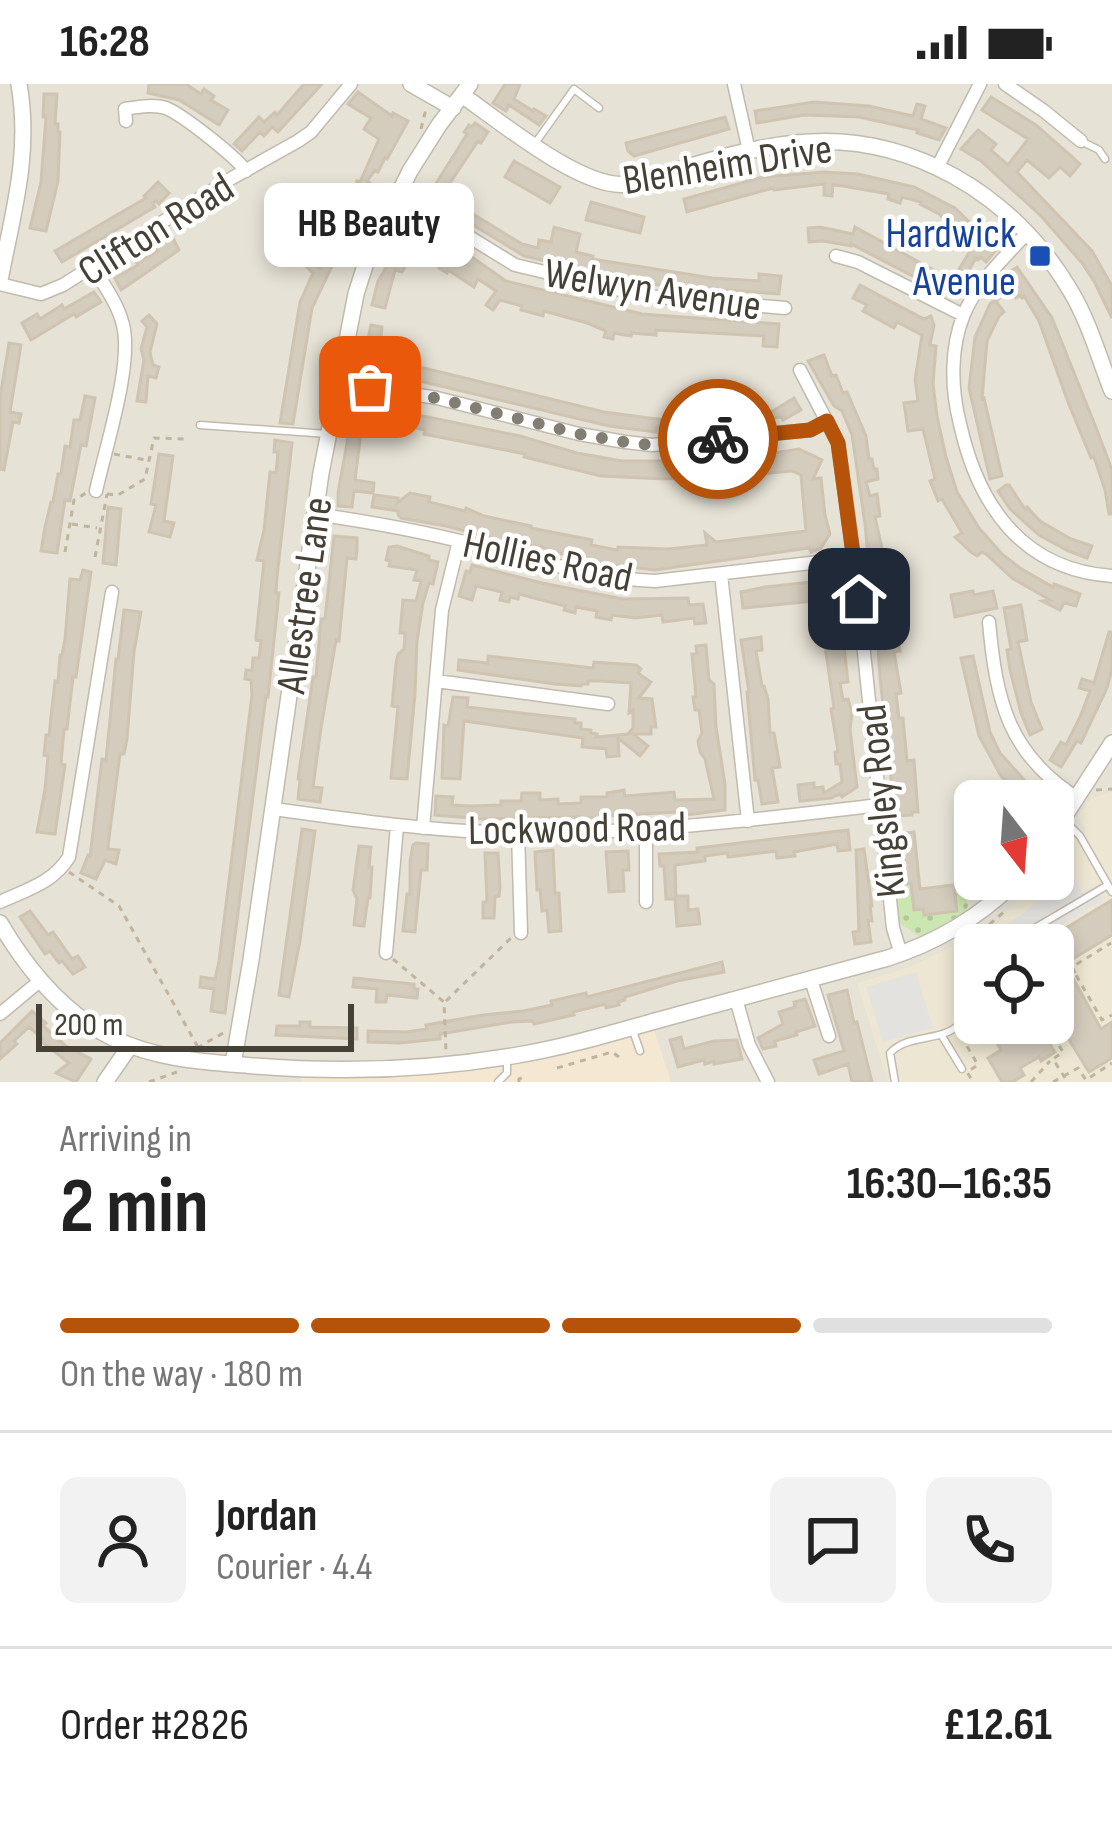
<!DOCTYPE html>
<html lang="en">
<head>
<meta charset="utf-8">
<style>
	:root { --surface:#fff; --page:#f2f2f2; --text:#222; --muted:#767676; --line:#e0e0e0; --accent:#b45309 }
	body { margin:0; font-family:"Sofia Sans Condensed",sans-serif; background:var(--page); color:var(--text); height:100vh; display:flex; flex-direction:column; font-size:45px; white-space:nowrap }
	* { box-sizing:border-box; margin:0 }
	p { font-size:39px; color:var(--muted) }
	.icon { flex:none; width:66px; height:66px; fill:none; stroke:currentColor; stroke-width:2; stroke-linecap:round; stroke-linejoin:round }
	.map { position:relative; height:998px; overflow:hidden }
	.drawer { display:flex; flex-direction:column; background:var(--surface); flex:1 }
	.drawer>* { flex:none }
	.needle { width:78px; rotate:163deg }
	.controls { position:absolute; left:954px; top:696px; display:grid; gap:24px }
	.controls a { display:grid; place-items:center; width:120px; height:120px; border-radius:18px; background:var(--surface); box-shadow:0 6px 18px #0003; font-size:60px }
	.scale { position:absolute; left:36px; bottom:30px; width:318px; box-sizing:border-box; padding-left:12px; border:6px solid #464136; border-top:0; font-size:33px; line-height:42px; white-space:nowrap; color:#464136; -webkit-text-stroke:9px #fff; paint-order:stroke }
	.pin { position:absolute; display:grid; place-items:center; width:102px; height:102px; color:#fff; margin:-51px; border-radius:24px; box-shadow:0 6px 18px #0006 }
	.courier { position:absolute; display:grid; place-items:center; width:120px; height:120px; margin:-60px; border:9px solid #b45309; border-radius:50%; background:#fff; color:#222; box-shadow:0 3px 15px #0007 }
	.bubble { position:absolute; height:84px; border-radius:18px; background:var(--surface); box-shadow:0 6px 18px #0003; font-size:39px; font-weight:700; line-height:84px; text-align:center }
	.overview em { font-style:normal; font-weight:700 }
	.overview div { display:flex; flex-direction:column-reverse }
	.overview { display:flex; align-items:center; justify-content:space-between; height:204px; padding:0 60px }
	h1 { font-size:78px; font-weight:700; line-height:90px }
	.bar { display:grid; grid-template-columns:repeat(4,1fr); gap:18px 12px; align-content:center; height:144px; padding:0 60px }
	.bar i { height:15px; border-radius:9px; background:var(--line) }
	.bar .active { background:var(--accent) }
	.bar p { grid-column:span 4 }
	.line { display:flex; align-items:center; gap:30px; padding:0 60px; border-top:3px solid var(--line) }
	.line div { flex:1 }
	.round { display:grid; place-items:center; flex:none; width:126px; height:126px; border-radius:18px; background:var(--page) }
	.status { display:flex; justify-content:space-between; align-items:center; height:84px; padding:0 60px; background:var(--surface); direction:ltr }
	.status svg { height:33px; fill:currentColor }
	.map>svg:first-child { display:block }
	.residential { fill:#e7e2d6; fill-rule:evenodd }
	.commercial { fill:#f4e8d3 }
	.education { fill:#ece6d2; fill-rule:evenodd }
	.grass { fill:url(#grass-dots) }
	.parking { fill:#e4e2df }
	.building { fill:#d4ccbd; stroke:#cfc4b1; stroke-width:3 }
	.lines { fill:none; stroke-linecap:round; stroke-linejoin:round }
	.service-casing { stroke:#c1bbad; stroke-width:9 }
	.minor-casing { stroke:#c1bbad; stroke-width:15 }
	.tertiary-casing { stroke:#c1bbad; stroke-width:18 }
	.path { stroke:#c0b59c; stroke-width:3; stroke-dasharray:6 6; stroke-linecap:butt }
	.service { stroke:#fff; stroke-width:6 }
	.minor { stroke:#fff; stroke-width:12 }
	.tertiary { stroke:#fff; stroke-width:15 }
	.done { stroke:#837e74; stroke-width:12; stroke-dasharray:0 21.6 }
	.route { stroke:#b45309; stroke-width:15 }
	.transit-dot { fill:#1a4fb4; stroke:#fff; stroke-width:4.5 }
	.labels { text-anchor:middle; stroke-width:9; stroke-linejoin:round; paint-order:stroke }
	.street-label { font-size:42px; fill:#464136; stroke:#fff }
	.transit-label { font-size:42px; fill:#164399; stroke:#fff; text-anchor:end }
</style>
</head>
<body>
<div class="status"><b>16:28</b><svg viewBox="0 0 49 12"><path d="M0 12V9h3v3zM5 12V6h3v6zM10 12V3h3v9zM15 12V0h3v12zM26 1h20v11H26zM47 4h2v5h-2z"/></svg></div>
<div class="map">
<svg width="1112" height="998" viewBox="0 0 1112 998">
	<defs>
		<pattern id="grass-dots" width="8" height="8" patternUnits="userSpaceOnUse" patternTransform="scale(3)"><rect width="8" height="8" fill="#cce6b1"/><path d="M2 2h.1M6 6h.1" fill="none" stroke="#b1c699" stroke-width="1.8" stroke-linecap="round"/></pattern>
	</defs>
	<rect width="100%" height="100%" fill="#f3f0e7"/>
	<path class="residential" d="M0 0H1112V998H0ZM975 717H1053V795H975ZM975 861H1053V939H975Z"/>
	<path class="commercial" d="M653 943 671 998H302L300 992 344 994 449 987 494 981 545 974Z"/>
	<path class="education" d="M1112 708V998H888L857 899 910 883 953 862 964 867 981 854 990 851V847L1039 795H1053V776L1064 762 1087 747 1078 733 1092 714ZM975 861H1053V939H975Z"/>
	<path class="grass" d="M909 801 924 831 956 827 955 809 965 810 968 822 964 829 920 853 898 838 895 802Z"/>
	<path class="parking" d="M1068 784 1082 808 1095 802 1103 816 1029 861H997L992 852 1031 823Z
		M916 888 933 944 883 958 866 903Z"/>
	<path class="building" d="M149 0H186L201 10 204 5 214 12 211 16 228 26 219 41 179 16 148 9Z
		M304 0H322L278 48 272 43 264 52 260 48 242 67 234 60 259 33 264 38 275 28 277 31Z
		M505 0H520L514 15 533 27 534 25 546 32 539 41 509 21 506 27 493 19Z
		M358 8 392 32 393 29 408 37 387 75 385 74 378 88 375 86 367 97 373 101 367 118 364 117 357 136 336 181 333 180 312 224 293 340 280 339 300 218 313 189 298 175 321 184 347 115 351 116 357 97 360 98 379 55 364 45 371 34 348 20Z
		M44 10H57L55 40H58V48H60L58 97 46 147 30 144 41 98 46 33H43Z
		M991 13 1036 41 1080 80 1070 92 1060 83 1049 94 1027 76 1017 88 1092 167 1112 202V234L1095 199 1082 179 1041 132 981 77 961 65 978 46 996 60 991 66 1008 81 1028 55 982 26Z
		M814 18 869 22 913 32 917 20 925 22 921 35 946 44 939 56 917 49 918 46 859 33 804 31 757 39 755 27Z
		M725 33 729 45 634 72 628 67 626 59Z
		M475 39 488 48 481 59 478 57 436 120 427 114 467 50 464 48 469 41 472 43Z
		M514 77 560 103 550 119 505 93Z
		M824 88 858 90 914 103 955 124 997 165 986 178 981 173 978 176 976 174 953 213 851 160V162L824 157 809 158 808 144 820 143 853 150 855 143 952 196 969 169V156L939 130 920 120 921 118 902 113 900 119 888 115 889 110 843 102 833 101 832 112 824 111V100L774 106 773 104 687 128 684 115 763 93Z
		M158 98 169 109 159 120 156 117 153 119 155 123 62 178 55 167 146 114 144 112Z
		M591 118 644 133 640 149 586 136Z
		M460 122 522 160 538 164 539 156 551 158 554 143 580 150 576 168 593 172 592 175 712 194 759 197V190L781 192 779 210 648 200 524 172 455 130Z
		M416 133 427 142 403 178 406 181 402 188 395 186 385 224 372 221 378 197Z
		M173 154 179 166 121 206 115 194 138 181 137 179 158 167 156 164Z
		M449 168 466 181 472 173 506 197 642 230 779 240 777 263 763 262 764 252 656 246V251L632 249 631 252 614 249 613 255 604 253 606 247 587 239 544 227 543 232 521 226 522 222 500 216 493 226 486 221 496 207 478 195 474 203 448 186 447 189 439 184Z
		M1017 183 1052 234 1097 346 1112 386V430H1109L1105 406 1094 373 1091 374 1068 318 1039 237 1024 212 1022 214 1020 211 1016 214 1010 206 997 216 991 210 1004 199 1001 194Z
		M860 201 924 235 931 232 934 241 930 261 936 262 933 300 937 332 946 373 957 408 979 444 1002 470 1020 484 1053 503 1054 500 1080 510 1076 522 1064 519 1060 526 1042 517 1050 516 1012 494 986 470 982 468 977 472 971 468 955 453 962 449 942 415 938 417 930 397 935 395 923 345 908 347 904 319 918 317 915 296 922 251 897 238 894 244 863 227 867 221 853 214Z
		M94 208 101 218 76 233 74 230 31 256 22 239 37 230 40 235 62 221 64 225Z
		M995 216 1004 228 999 232 987 257 982 315 984 314 1002 392 990 395 969 304 975 253 990 220Z
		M149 231 157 240 150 268 153 281 159 283 156 294 148 292 146 318 137 317 144 276 141 265 147 243 142 237Z
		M371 241 382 243 378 278 424 284 604 328 665 336V331H693V329L767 322 768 330 794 314 801 326 783 336 781 333 685 344H657L656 348 609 342 407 294V296L399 294 398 297 389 295 390 292 361 288Z
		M9 259 21 261 10 328 21 330 19 339 13 338 4 386 0 385V313Z
		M824 271 832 292 836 291 843 309 847 308 866 352 869 375H872L874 385H877L878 395 866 398 870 412 877 410 880 432 875 433 884 473 878 474 881 506 894 504 895 515 892 516 900 567 894 568 901 609 896 610 899 634H903L907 677 914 676 918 728H912V731L895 732 880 593 876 531 874 513H872L865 440 852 351 842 327 834 322 808 277Z
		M85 312 95 314 86 362 81 361 70 417 65 416 57 469 41 467 45 443 51 418H53L58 390H61L65 362 70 363 74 336H80Z
		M354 320 369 323 364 349 361 348 355 396 374 399 373 409 354 407 352 423 338 422V409Z
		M389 325 520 352 577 369 622 377H667L715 373V377L775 372 774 369 799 365 822 376 813 395 821 394 825 431 830 450 821 464 811 468 809 464 655 486 586 478 544 464 525 460V463L446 442 401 434 398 431V427L372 423 374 411 398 414 397 419 410 409 430 413 429 418 465 427 466 424 484 432 531 442V444L592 456 591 461 617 466 618 463 668 465 707 461 705 449 716 458 806 447 801 391 792 387 749 391V393L740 395 739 390 665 395 601 392 524 373 525 370 424 350 425 346 409 342 410 338 388 335Z
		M275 356 292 359 277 493 276 509H279L268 613 266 612 225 929 211 927 214 905 200 903 201 893 215 895 219 877 252 611 251 596 245 595 246 586 252 587 253 574H259L261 557 256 556V553L264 477 257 476 264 446 270 388 276 389 278 368H274Z
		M159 370 173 372 164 437 174 439 170 453 149 448 156 421 151 420Z
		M1006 401H1009L1025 425 1027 423 1040 437 1071 455 1092 462 1087 474 1068 467 1039 451 1010 425 998 407Z
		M108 423 121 425 116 481 103 479Z
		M334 452 357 454V466L356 475 347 474 339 557 336 556 321 644 313 703 322 704 320 718 298 715 300 696 298 695 313 593H316L321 535H325Z
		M397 462 429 472V476L438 478 433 500 429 499 423 519 417 557 415 610 407 695 391 694 398 623 392 622 396 579 398 570 404 565 405 549H400L403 516 416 517 421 497 414 496 417 486 389 482 390 477 386 476 389 463Z
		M472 481 542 499 623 515 688 514 689 521 703 520 706 539 695 540 694 534 663 538 662 531 635 534 612 531 611 536 596 533 597 527 576 523 575 529 564 526 565 522 519 510 518 515 510 513 509 518 500 516 502 508 476 502 472 516 459 512 466 487 470 488Z
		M83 486 91 488 76 593H73L67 645H64L61 680 65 681 55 750 37 748 45 705 48 672 44 671 46 651H49L55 597 58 598 60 571H62L65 555 70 495 80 496Z
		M841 495 844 514 743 524 741 508 765 503Z
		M973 507 974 511 993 507 997 524 955 533 951 511Z
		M1021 521 1027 556 1018 558 1031 618 1042 645 1030 651 1021 629 1010 586 1007 566 1011 565 1004 524Z
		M124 526 141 528 134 568 127 655 124 670H120L109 754 108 765 119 766 116 780 105 776 96 795 81 789 88 771 90 772 102 675 106 676 116 575H118Z
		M832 533 834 547 841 546 843 554 848 598 840 599 843 616 848 615 852 629 850 645 857 703 842 713 840 710 831 714 800 717 798 701 814 699V704L823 703 824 709 842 698 840 680H836L835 668 838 667 831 625 834 624 821 535Z
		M1109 548H1112V585L1107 604 1081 659 1077 657 1061 683 1050 676 1061 658 1066 661 1080 633 1090 607 1079 604 1082 595 1094 599Z
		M761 553 762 566 756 567 762 602H764L768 615 770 649H774L780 683 772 684 778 718 762 720 758 696H755L747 608H749L741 556Z
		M706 561 709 596 714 600 716 643 725 700V726L678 732 677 728 607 732V735L578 733 484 735 435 731 436 712 453 713 452 721 471 722 501 721V717H521L522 709H540V716L558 715V720L581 719V713H607V709L624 706 625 712 674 708 675 716 714 715 705 675 700 668 698 657 702 649 699 626H695L693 613H696L692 570H697L696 562Z
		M488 572 593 584 594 578 636 581 641 585 638 589 651 598 639 614 652 615 656 643H651V650H633L648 662 640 672 618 654 619 672 607 673 606 665 582 663 583 654 464 637 460 695 442 694 444 641 448 642 453 613 468 614 467 623 575 635V639H581V645L591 646V649L597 650 596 653 628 650 633 644V626L629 629 631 599 600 597H588V600H582L581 602 555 600 458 586 459 576 488 579Z
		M973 572 990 648 1000 669 1038 711 1031 717H1026L1001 692 979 652 961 574Z
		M302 745 315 747 300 857 289 913 279 911Z
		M848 746 850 766 838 767 837 760 794 768 795 772 777 774 776 767 728 773 727 769 705 772V777L675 781 676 812H688V826L698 825 700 840 677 842 675 815H666L664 782H660L659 770 698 768 697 764Z
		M914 748 920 805 954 801 957 827 924 831 923 825 914 826 911 799 906 800 900 750Z
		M416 759 428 760 427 786H421L415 848 403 847 407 810H410V777L413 761Z
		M359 762 371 763 369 783H372L370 814H368L364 842 354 841 357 815 353 806Z
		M864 765 872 822H870L872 837H868L871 858 855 860 853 848 859 847 856 766Z
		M553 766 555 809H559L561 847 549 848 547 826 542 827 540 806H537L535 768Z
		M628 767 629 786H623L624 807 609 808 606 768Z
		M485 769H498L500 803 499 812 495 813 494 834H483V818H487Z
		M1112 816V851L1053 887V861H1038Z
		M30 827 48 851 53 848 72 875 78 872 85 883 73 890 62 877 59 879 50 867 45 870 20 833Z
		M722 878 724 888 677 897 625 913V916L618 918 619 921 606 924 605 920 573 928 574 931 534 940 533 937 512 938 440 950V955L400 959 368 958V947L406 948 427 945 426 941 483 931 523 927 552 921 551 917 573 912 586 909 587 913Z
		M354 894 414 900V905H418L417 914 387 911 386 918H376L377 905 353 903Z
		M1074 896 1101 945 1112 938V974L1089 988 1063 946 1047 956 1055 968 1041 977 1039 973 1020 984 1024 991 1012 998H1002L988 974 1001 966 985 939H1053V909Z
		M847 906 854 939 857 938 872 998H852L848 980 819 990 814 976 844 967 828 911Z
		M805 915 815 942 796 948 797 951 775 957 776 962 763 965 758 954 783 940 779 928 795 923 794 918Z
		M32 927 46 939 43 942 66 962 91 975 76 998 56 989 69 979 41 957 43 955 29 943 14 957 17 960 0 975V959Z
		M300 938H310V943L357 944V955L276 951 277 942H300Z
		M681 953 684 965 714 957 737 956 742 975 714 980V977L705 980 704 976 678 983 670 956Z"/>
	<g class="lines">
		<g class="service-casing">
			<path id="service" d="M1081 57 1099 66 1105 75
				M536 58 574 5 599 24
				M200 341 328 350
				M1066 738 1080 752 1112 808
				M1006 861 1108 801
				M633 947 640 967
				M942 952 962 985
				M498 998 507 989V977
				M895 998 890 969C909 949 940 959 960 940L970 874 967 864 955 849"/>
		</g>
		<g class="minor-casing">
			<path id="minor" d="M734 0 749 67
				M1005 0 1044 27 1081 57
				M126 37 125 25C138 23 153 20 166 24 183 31 235 72 246 87
				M938 82 980 0
				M398 109 515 181 646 212 785 224
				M1026 150C1004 174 977 199 964 230 950 264 951 305 960 340 978 421 1022 486 1112 492
				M836 172 858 178 963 231
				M93 183C104 201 118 220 123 241 133 281 105 365 96 407
				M0 200 41 210 63 201 232 94 298 57 311 48 351 0
				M800 286 838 359 854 474 893 844 901 870
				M338 298 437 314 579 350 625 358 652 361 810 346 827 337
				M315 430C371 438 426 448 480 462 538 476 595 495 655 497L854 474
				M721 490 748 737
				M989 538C996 616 1008 670 1077 714
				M436 597 608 620
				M274 725C338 734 402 743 466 747 605 755 743 737 880 721
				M423 744 442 526 459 457
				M646 746V818
				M518 748 521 849
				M0 818C26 806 53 799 69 773L112 508
				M386 869 397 742
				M811 896 829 952
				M736 915 749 961 768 998
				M0 930 41 896"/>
		</g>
		<g class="tertiary-casing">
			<path id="tertiary" d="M411 0 453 24
				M462 11C498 36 584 107 627 100 682 86 738 65 796 59 908 47 1013 110 1070 206 1089 237 1099 274 1112 307
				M0 196C13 128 31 70 19 0
				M1053 750 1112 659
				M0 839C27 885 64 930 113 954 157 976 207 978 255 982 344 989 431 986 518 971 572 962 625 945 677 931 748 912 818 893 888 874 938 858 981 832 1018 795
				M233 980 251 876 321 389 356 210 368 172 410 87 439 41 470 0
				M105 998 130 962"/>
		</g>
		<path class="path" d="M421 45 426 25
			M114 370 146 376
			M107 410 118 411 145 395 154 354 186 355
			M72 440 97 444
			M65 468 74 416 86 409
			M95 473 107 410
			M1096 706 1112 705
			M69 788 119 822 199 965
			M987 861 983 846 1006 826
			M393 875 444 918 446 968
			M1075 889 1072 883 1111 859
			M1053 899V903
			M1055 902 1076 891 1102 936 1112 931
			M446 917 512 853
			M970 935 973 915
			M961 952 978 981 967 988 973 998
			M197 964 225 948
			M557 984 612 968 619 973
			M1065 994 1053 975 1063 968 1057 958 1066 951
			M149 998 177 988
			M519 998V995L526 992
			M1031 998 1050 977
			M1053 998 1078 984 1086 996 1112 979"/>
		<use href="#service" class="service"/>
		<use href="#minor" class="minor"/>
		<use href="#tertiary" class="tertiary"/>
	</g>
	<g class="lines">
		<path class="done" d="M370 303 436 314 579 350 625 358 652 361 718 355"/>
		<path class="route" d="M718 355 810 346 827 337 838 359 859 515"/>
	</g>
	<rect class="transit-dot" x="1028" y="160" width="24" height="24" rx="6"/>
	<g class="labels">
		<g class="street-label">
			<text transform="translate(727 79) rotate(-9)" y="15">Blenheim Drive</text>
			<text transform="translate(155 144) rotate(-32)" y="15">Clifton Road</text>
			<text transform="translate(653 204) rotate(9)" y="15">Welwyn Avenue</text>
			<text transform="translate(548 475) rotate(12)" y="15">Hollies Road</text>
			<text transform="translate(303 511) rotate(-82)" y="15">Allestree Lane</text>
			<text transform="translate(880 717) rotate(-96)" y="15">Kingsley Road</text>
			<text transform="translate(577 743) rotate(-1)" y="15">Lockwood Road</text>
		</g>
		<g class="transit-label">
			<text x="1016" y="163">Hardwick<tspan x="1016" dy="48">Avenue</tspan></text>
		</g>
	</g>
</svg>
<div class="controls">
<a><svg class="needle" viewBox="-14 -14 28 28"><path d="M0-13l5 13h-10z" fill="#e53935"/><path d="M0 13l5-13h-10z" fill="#767676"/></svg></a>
<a><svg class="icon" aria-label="locate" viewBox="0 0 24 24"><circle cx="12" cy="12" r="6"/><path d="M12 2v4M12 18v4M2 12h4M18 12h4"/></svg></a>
</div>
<div class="scale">200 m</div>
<div class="pin" style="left:370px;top:303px;background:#ea580c"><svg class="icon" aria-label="bag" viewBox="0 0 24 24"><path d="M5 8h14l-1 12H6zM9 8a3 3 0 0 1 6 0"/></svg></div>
<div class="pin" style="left:859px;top:515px;background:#1f2937"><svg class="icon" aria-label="home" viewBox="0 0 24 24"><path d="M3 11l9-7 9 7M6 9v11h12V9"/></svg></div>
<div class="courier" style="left:718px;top:355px"><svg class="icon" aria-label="bike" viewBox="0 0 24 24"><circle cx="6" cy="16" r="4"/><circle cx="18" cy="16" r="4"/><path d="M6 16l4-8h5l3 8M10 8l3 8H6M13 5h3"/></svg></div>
<div class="bubble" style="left:264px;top:99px;width:210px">HB Beauty</div>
</div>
<section class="drawer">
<div class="overview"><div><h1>2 min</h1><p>Arriving in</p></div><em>16:30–16:35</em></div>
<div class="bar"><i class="active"></i><i class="active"></i><i class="active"></i><i></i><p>On the way · 180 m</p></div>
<div class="line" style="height:216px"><a class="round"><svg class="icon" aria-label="person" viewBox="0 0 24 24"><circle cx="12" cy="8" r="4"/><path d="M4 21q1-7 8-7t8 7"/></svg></a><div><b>Jordan</b><p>Courier · 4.4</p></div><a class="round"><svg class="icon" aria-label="chat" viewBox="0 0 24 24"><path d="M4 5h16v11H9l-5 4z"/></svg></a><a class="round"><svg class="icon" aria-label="phone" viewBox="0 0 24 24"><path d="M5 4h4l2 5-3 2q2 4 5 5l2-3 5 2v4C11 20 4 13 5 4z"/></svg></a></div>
<div class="line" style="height:156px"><div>Order #2826</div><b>£12.61</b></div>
</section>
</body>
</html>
